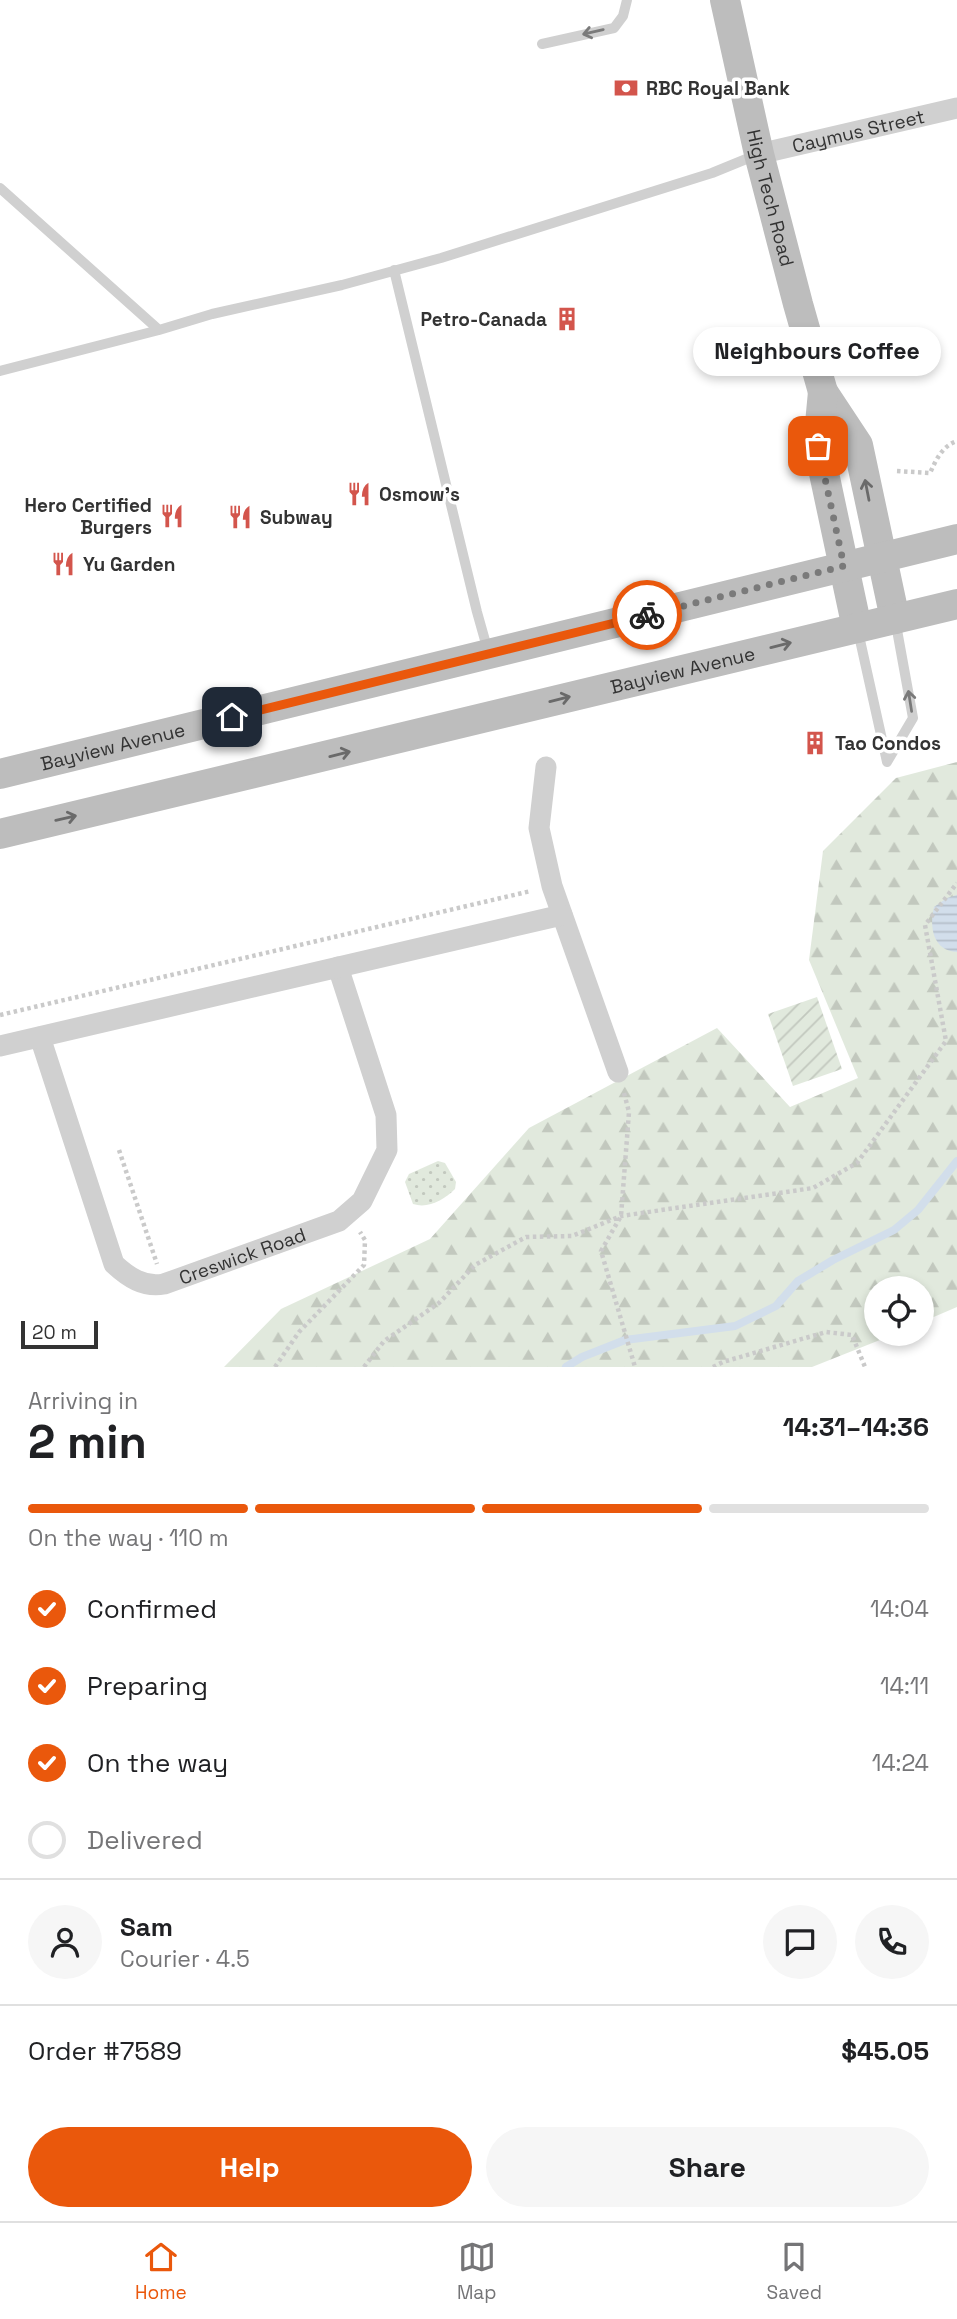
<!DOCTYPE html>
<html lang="en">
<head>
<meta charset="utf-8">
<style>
	:root { --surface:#fff; --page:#f6f6f6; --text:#202124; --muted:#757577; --line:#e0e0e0; --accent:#ea580c }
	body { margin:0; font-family:"Space Grotesk",sans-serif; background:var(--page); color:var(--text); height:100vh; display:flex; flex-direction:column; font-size:26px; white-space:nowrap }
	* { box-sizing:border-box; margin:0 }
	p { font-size:23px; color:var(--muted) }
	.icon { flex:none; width:38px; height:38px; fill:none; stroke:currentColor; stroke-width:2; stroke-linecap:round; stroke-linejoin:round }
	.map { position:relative; height:1367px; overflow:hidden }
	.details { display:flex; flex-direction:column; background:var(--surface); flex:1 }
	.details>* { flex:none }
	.fabs { position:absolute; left:864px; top:1276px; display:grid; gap:14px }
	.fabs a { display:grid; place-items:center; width:70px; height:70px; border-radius:50%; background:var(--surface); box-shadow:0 4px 10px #0003; font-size:35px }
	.scale { position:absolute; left:21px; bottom:18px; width:77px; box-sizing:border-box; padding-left:7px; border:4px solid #333; border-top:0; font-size:19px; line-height:24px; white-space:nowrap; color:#333; -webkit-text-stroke:5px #fff; paint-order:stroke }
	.pin { position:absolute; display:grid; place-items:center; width:60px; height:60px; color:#fff; margin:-30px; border-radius:14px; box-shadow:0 4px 10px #0006 }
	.courier { position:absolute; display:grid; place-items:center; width:70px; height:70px; margin:-35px; border:5px solid #ea580c; border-radius:50%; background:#fff; color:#222; box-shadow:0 2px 9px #0007 }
	.bubble { position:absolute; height:49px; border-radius:24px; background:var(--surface); box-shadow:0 4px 10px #0003; font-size:23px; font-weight:700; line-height:49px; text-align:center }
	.overview em { font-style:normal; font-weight:700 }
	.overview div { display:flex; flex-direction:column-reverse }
	.overview { display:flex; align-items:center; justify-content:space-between; height:119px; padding:0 28px }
	h1 { font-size:46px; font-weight:700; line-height:52px }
	.bar { display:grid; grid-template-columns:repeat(4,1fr); gap:10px 7px; align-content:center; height:84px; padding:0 28px }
	.bar i { height:9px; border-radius:5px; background:var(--line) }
	.bar .active { background:var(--accent) }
	.bar p { grid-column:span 4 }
	.line { display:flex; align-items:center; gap:18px; padding:0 28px; border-top:2px solid var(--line) }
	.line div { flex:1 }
	.round { display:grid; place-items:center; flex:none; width:74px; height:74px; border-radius:37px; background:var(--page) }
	ol { padding:0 28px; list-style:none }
	li { display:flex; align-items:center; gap:21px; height:77px }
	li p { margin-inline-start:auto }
	li .icon { padding:7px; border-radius:50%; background:var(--accent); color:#fff; stroke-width:4 }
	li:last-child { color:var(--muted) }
	li i { width:38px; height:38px; border:4px solid var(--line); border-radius:50% }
	.cta { display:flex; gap:14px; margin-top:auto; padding:14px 28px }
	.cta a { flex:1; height:80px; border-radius:42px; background:var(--accent); color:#fff; font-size:28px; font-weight:700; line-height:80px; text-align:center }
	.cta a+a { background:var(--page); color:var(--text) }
	.menu { display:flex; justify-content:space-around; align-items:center; height:98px; border-top:2px solid var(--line); background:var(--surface); font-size:19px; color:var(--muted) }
	.menu a { display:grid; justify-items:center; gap:4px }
	.menu .active { color:var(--accent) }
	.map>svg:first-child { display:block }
	.grass { fill:url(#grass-dots) }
	.forest { fill:url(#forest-firs) }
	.garden { fill:url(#garden-furrows) }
	.water { fill:url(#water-rules) }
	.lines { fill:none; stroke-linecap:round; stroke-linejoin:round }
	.stream { stroke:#d2deeb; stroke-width:8 }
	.path { stroke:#cacaca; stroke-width:4.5; stroke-dasharray:3.5 3.5; stroke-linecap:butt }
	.lane { stroke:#d0d0d0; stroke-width:10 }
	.street { stroke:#d0d0d0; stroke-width:21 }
	.secondary { stroke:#bdbdbd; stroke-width:30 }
	.oneway { stroke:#7a7a7a }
	.oneway2 { stroke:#6a6a6a }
	.done { stroke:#7a7a7a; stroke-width:7; stroke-dasharray:0 12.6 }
	.route { stroke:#ea580c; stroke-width:9 }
	.labels { text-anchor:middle; stroke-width:7; stroke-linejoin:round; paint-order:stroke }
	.poi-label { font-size:19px; font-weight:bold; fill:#333; stroke:#fff; text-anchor:start }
	.street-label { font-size:19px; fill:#333; stroke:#fff }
</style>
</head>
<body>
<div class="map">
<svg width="957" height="1367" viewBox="0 0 957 1367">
	<defs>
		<pattern id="grass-dots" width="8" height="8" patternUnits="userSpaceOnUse" patternTransform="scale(1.75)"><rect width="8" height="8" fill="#e1e9dd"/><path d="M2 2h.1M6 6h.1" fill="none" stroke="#c2c8be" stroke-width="1.8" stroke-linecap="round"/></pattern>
		<pattern id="forest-firs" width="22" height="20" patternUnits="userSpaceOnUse" patternTransform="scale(1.75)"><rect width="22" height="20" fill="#e1e9dd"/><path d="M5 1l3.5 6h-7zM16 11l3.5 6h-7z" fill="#c2c8be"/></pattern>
		<pattern id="garden-furrows" width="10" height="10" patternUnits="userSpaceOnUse" patternTransform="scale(1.75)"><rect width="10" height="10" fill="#e1e9dd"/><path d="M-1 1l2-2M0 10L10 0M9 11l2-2" fill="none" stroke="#c2c8be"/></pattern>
		<pattern id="water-rules" width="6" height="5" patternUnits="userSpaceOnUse" patternTransform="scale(1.75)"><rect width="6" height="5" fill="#d2deeb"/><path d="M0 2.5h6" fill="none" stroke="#b5bfca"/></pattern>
	</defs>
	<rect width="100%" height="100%" fill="#fff"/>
	<path class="grass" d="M438 1161 445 1163 456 1182 455 1189C444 1200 428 1209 413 1204L405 1182 409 1174Z"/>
	<path class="forest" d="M957 762V1307L922 1322V1288H877V1334H895L812 1367H224L281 1309 430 1239 529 1128 717 1028 790 1107 858 1078 809 960 823 851 896 778Z"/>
	<path class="garden" d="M817 997 842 1069 793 1086 768 1014Z"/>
	<path class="water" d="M957 895V952C933 951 929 927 934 907L947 898Z"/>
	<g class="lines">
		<path class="stream" d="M566 1367 582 1357 625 1340 735 1326 776 1306 798 1281 833 1260 894 1230 918 1210 957 1161"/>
		<path class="path" d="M897 471 930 473C936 460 942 446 957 441
			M0 1015 531 891
			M624 1093 629 1112 621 1216 601 1251 635 1367
			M119 1150 157 1264
			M275 1367 299 1332 364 1265 365 1240 360 1232
			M364 1367 384 1341 439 1303 475 1265 526 1237 572 1236 621 1216 813 1188 857 1163 946 1041 925 925 957 883
			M713 1367 723 1362 826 1332 852 1335 865 1367"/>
		<path class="lane" d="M542 44 614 28 623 16 627 0
			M0 188 159 330 212 314 342 285 441 258 712 173 756 155
			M394 270 477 612 488 651
			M0 371 159 330
			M858 631 887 762
			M887 762 913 718 895 619"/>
		<g class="street">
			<path id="s1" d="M759 154 957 108"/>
			<path d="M546 767 539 828 552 886 618 1072"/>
			<path id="s2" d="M40 1037 114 1264C128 1277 144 1288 164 1284L339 1221 362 1201 387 1150 386 1115 338 967"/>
			<path d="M0 1046 562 915"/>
		</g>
		<g class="secondary">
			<path id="s3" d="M725 0 759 154 798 304 823 392 858 445 895 619"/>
			<path d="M823 392 818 445 857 628"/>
			<path id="s4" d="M0 774 957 539"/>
			<path id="s5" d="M0 834 957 604"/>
		</g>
	</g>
	<defs><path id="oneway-shaft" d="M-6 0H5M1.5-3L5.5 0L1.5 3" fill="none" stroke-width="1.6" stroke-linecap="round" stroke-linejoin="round" transform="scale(1.75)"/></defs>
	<g class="oneway">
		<use href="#oneway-shaft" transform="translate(593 32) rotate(167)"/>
		<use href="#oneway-shaft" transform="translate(910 701) rotate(-99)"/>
	</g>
	<g class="oneway2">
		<use href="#oneway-shaft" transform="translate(867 490) rotate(-101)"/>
		<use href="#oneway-shaft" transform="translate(781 645) rotate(-14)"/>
		<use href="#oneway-shaft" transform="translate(560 699) rotate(-14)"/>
		<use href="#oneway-shaft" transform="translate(340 754) rotate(-14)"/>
		<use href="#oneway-shaft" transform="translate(66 818) rotate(-13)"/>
	</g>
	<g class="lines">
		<path class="done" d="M647 615 844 566 818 446"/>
		<path class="route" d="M232 717 647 615"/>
	</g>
	<defs>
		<g id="bank-bare" transform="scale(1.89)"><path d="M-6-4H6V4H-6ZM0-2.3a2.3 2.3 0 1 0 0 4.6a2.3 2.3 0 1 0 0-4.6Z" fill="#d3554c" stroke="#fff" stroke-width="2.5" paint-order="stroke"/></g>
		<g id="building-bare" transform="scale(1.89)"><path d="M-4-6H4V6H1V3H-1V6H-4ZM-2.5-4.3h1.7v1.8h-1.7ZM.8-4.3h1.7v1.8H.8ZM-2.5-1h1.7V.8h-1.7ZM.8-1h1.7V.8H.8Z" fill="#d3554c" stroke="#fff" stroke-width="2.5" paint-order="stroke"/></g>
		<g id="restaurant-bare" transform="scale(1.89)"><path d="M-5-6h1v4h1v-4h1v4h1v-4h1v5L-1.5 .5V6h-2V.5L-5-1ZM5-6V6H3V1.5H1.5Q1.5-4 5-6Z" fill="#d3554c" stroke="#fff" stroke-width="2.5" paint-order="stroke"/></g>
	</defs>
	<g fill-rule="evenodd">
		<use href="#bank-bare" x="626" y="88"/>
		<use href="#building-bare" x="567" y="319"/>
		<use href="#restaurant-bare" x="359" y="494"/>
		<use href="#restaurant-bare" x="172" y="516"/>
		<use href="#restaurant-bare" x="240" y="517"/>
		<use href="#restaurant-bare" x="63" y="564"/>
		<use href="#building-bare" x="815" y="743"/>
	</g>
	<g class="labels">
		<g class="poi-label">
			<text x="646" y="95">RBC Royal Bank</text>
			<text x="547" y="326" text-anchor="end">Petro-Canada</text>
			<text x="379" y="501">Osmow's</text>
			<text x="152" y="512" text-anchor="end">Hero Certified<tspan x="152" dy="22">Burgers</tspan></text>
			<text x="260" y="524">Subway</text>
			<text x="83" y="571">Yu Garden</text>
			<text x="835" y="750">Tao Condos</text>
		</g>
		<g class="street-label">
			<text dy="7" stroke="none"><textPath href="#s1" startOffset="102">Caymus Street</textPath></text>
			<text dy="7" stroke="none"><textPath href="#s3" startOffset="203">High Tech Road</textPath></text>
			<text dy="7" stroke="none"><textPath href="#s5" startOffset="702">Bayview Avenue</textPath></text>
			<text dy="7" stroke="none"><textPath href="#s4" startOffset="116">Bayview Avenue</textPath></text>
			<text dy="7" stroke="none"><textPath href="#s2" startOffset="378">Creswick Road</textPath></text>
		</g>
	</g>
</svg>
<div class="fabs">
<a><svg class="icon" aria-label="locate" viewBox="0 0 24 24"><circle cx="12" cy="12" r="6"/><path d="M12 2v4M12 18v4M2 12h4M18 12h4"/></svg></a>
</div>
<div class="scale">20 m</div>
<div class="pin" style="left:818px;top:446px;background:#ea580c"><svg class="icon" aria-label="bag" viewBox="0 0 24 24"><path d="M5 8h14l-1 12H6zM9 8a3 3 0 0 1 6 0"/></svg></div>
<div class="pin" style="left:232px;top:717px;background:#1f2937"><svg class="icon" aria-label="home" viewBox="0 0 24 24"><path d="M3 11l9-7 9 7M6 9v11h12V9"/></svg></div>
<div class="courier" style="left:647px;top:615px"><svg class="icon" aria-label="bike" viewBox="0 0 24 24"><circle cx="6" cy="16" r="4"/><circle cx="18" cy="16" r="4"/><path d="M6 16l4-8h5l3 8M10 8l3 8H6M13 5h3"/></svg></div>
<div class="bubble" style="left:693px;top:327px;width:248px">Neighbours Coffee</div>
</div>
<section class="details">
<div class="overview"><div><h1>2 min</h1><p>Arriving in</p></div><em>14:31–14:36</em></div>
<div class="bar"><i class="active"></i><i class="active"></i><i class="active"></i><i></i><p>On the way · 110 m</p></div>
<ol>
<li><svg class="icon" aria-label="check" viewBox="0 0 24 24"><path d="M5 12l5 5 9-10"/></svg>Confirmed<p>14:04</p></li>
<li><svg class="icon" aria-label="check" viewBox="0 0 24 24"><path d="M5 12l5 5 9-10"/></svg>Preparing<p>14:11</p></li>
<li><svg class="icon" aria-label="check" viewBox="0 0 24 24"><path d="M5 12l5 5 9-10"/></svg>On the way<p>14:24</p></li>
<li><i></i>Delivered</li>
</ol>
<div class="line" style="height:126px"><a class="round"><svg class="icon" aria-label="person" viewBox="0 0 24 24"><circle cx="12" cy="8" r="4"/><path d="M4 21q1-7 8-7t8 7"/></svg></a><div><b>Sam</b><p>Courier · 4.5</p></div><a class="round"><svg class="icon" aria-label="chat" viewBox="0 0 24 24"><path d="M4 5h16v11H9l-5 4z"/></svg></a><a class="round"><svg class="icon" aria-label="phone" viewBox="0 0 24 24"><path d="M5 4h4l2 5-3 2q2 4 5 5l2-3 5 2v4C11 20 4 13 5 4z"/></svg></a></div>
<div class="line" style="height:91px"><div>Order #7589</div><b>$45.05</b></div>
<div class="cta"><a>Help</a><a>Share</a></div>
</section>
<nav class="menu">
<a class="active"><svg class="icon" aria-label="home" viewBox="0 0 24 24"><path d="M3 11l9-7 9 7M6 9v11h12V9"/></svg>Home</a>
<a><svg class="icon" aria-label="map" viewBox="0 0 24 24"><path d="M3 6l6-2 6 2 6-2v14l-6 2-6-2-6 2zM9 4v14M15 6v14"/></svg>Map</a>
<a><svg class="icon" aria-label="saved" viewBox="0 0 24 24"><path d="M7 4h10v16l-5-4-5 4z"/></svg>Saved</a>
</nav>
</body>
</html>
